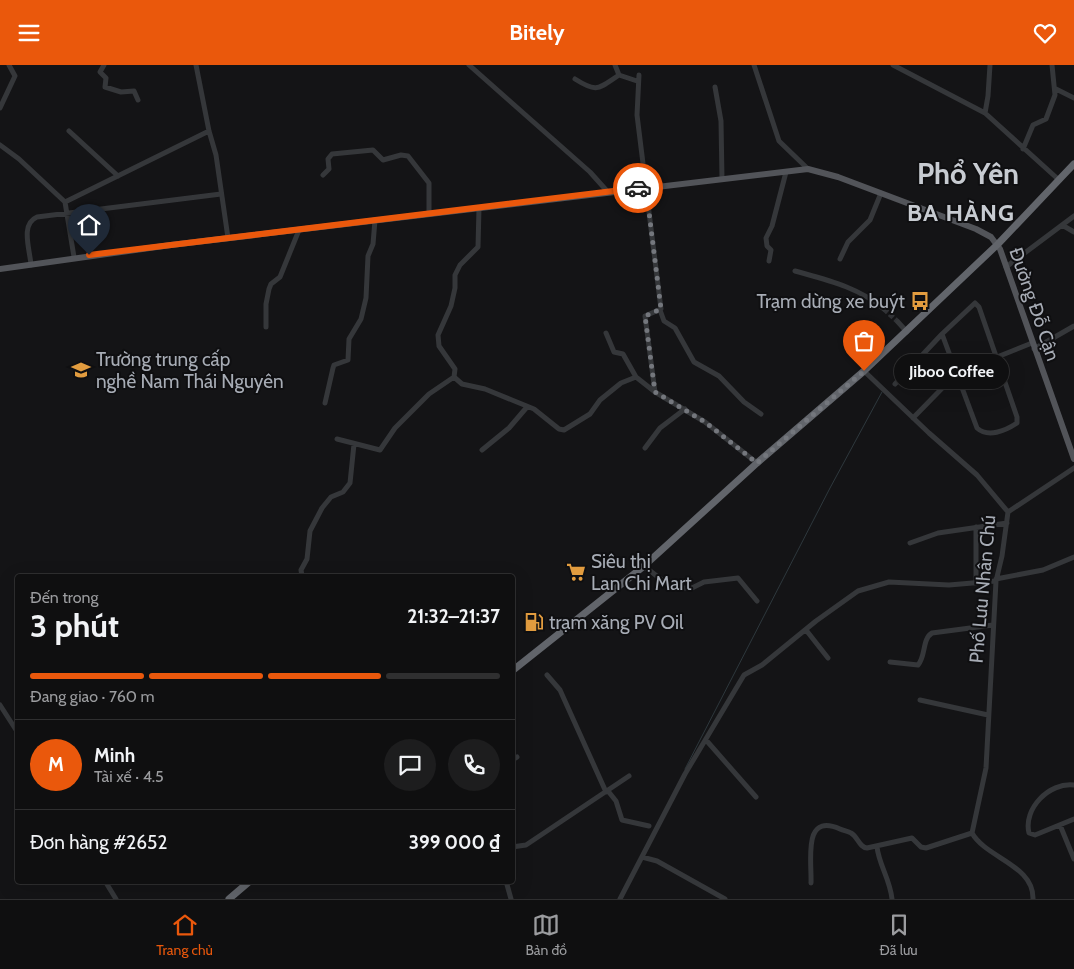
<!DOCTYPE html>
<html lang="vi">
<head>
<meta charset="utf-8">
<style>
	:root { --surface:#0f0f10; --page:#1d1d1e; --text:#f1f3f6; --muted:#9b9c9f; --line:#2f2f30; --accent:#ea580c }
	body { margin:0; font-family:Cabin,sans-serif; background:var(--page); color:var(--text); height:100vh; display:flex; flex-direction:column; font-size:19px; white-space:nowrap }
	* { box-sizing:border-box; margin:0 }
	p { font-size:16px; color:var(--muted) }
	.icon { flex:none; width:28px; height:28px; fill:none; stroke:currentColor; stroke-width:2; stroke-linecap:round; stroke-linejoin:round }
	.map { position:relative; flex:1; overflow:hidden }
	.panel { position:absolute; left:15px; top:509px; width:500px; height:310px; display:flex; flex-direction:column; background:var(--surface); border-radius:5px; box-shadow:0 5px 20px #0002,0 0 0 1px var(--line) }
	.panel>* { flex:none }
	.pin { position:absolute; display:grid; place-items:center; width:42px; height:42px; color:#fff; margin:-51px -21px; border-radius:50% 50% 50% 0; rotate:-45deg; box-shadow:0 0 5px #0007 }
	.pin .icon { rotate:45deg }
	.courier { position:absolute; display:grid; place-items:center; width:50px; height:50px; margin:-25px; border:4px solid #ea580c; border-radius:50%; background:#fff; color:#222; box-shadow:0 1px 6px #0007 }
	.bubble { position:absolute; height:35px; border-radius:18px; background:var(--surface); box-shadow:0 5px 20px #0002,0 0 0 1px var(--line); font-size:16px; font-weight:800; line-height:35px; text-align:center }
	.summary em { font-style:normal; font-weight:800 }
	.summary div { display:flex; flex-direction:column-reverse }
	.summary { display:flex; align-items:center; justify-content:space-between; height:85px; padding:0 15px }
	h1 { font-size:32px; font-weight:800; line-height:38px }
	.bar { display:grid; grid-template-columns:repeat(4,1fr); gap:8px 5px; align-content:center; height:60px; padding:0 15px }
	.bar i { height:6px; border-radius:4px; background:var(--line) }
	.bar .current { background:var(--accent) }
	.bar p { grid-column:span 4 }
	.line { display:flex; align-items:center; gap:12px; padding:0 15px; border-top:1px solid var(--line) }
	.line div { flex:1 }
	.round { display:grid; place-items:center; flex:none; width:52px; height:52px; border-radius:26px; background:var(--page) }
	header { display:flex; justify-content:space-between; align-items:center; height:65px; padding:0 15px; background:var(--accent); color:#fff; font-size:22px; font-weight:800 }
	.tabs { display:flex; justify-content:space-around; align-items:center; height:70px; border-top:1px solid var(--line); background:var(--surface); font-size:14px; color:var(--muted) }
	.tabs a { display:grid; justify-items:center; gap:2px }
	.tabs .current { color:var(--accent) }
	.map>svg:first-child { display:block }
	.lines { fill:none; stroke-linecap:round; stroke-linejoin:round }
	.stream { stroke:#2e383d; stroke-width:1 }
	.minor-tunnel { stroke:#313236; stroke-width:5; stroke-dasharray:5 2.5; stroke-linecap:butt }
	.minor { stroke:#35373a; stroke-width:5 }
	.major { stroke:#525459; stroke-width:6 }
	.highway { stroke:#62656b; stroke-width:7 }
	.done { stroke:#74777d; stroke-width:5; stroke-dasharray:0 9 }
	.route { stroke:#ea580c; stroke-width:6 }
	.labels { text-anchor:middle; stroke-width:4; stroke-linejoin:round; paint-order:stroke }
	.poi-label { font-size:19px; fill:#a7acb5; stroke:#0f0f11; text-anchor:start }
	.street-label { font-size:19px; fill:#a7acb5; stroke:#0f0f11 }
	.district-label { font-size:24px; font-weight:bold; letter-spacing:1px; fill:#c7cbd1; stroke:#0f0f11 }
	.town-label { font-size:29px; font-weight:bold; fill:#c7cbd1; stroke:#0f0f11 }
</style>
</head>
<body>
<header><svg class="icon" aria-label="menu" viewBox="0 0 24 24"><path d="M4 6h16M4 12h16M4 18h16"/></svg>Bitely<svg class="icon" aria-label="heart" viewBox="0 0 24 24"><path d="M12 20l-8-8c-3-5 5-10 8-4 3-6 11-1 8 4z"/></svg></header>
<div class="map">
<svg width="1074" height="834" viewBox="0 0 1074 834">
	<rect width="100%" height="100%" fill="#141416"/>
	<g class="lines">
		<path class="stream" d="M1011 195 1022 187
			M685 704 830 423 882 327"/>
		<path class="minor-tunnel" d="M884 244 898 257"/>
		<path class="minor" d="M104 0 100 7 106 13 105 22 121 27 134 26 138 35
			M196 0 209 66 216 90 228 173
			M469 0 590 107 607 126
			M615 0 619 10
			M754 0 779 76 808 104
			M893 0 985 48 1059 115
			M619 10 637 16
			M639 10 637 50 661 244 645 251 655 327
			M575 14C597 28 598 24 619 10
			M715 22 721 56 722 114
			M1056 24 1074 33
			M0 43 15 11 9 0
			M985 48 988 31 990 0
			M69 66 118 111
			M0 80 19 94 65 137 74 192
			M1023 84 1033 60 1046 54 1055 30 1052 0
			M323 110 329 104 328 94 332 89 373 85 383 95 401 90 408 91 429 118V148
			M65 137 209 66
			M1062 160 1074 167
			M840 194 848 177 870 155 881 128
			M769 196 771 185 767 181 766 173 772 161 786 107
			M31 200C30 185 20 159 37 152L221 129
			M1006 202 1074 151
			M795 206C827 215 858 222 884 244
			M660 245 664 256 675 263 694 297 719 311 744 337 761 349
			M898 257 907 267
			M266 262V239L269 224 271 219 280 212 299 165
			M606 268 614 287 623 289 636 312
			M1034 284 1074 261
			M864 306 929 368 977 410 1008 447 1002 491 996 516 986 703 972 768C986 793 1034 800 1033 834
			M454 312 462 319 485 324 534 344 559 364 564 365 590 349 600 335 621 318 636 312 655 327 705 357 757 398
			M895 319 942 269 975 238 979 242 1017 352V358C1005 366 988 373 977 363L942 269
			M325 338 333 303 334 300 348 295 349 274 361 254 366 233 368 191 373 179 375 155
			M913 353 957 308 1032 278
			M337 374 380 385 395 363 429 329 454 312 455 304 439 281 438 270 451 241 455 223V210L460 200 478 182 479 143
			M645 383 660 363 685 344
			M482 385 509 363 527 342
			M1008 447 1074 403
			M976 462V518
			M910 478 938 468 1007 458
			M644 501 672 523H692L704 517 738 513 757 536
			M302 511 301 505 307 494 310 466 322 443 331 432 343 427 350 418 354 379
			M996 514 1043 505 1074 492
			M806 565 828 593
			M890 597 918 600C926 591 922 574 932 568L993 560
			M547 610 560 625 606 727
			M920 635 988 650
			M0 640 18 668
			M706 675 756 732
			M512 695 517 692
			M1074 720C1049 717 1023 744 1029 768L1035 770 1074 754
			M608 726 616 736 622 755 649 761
			M1060 760 1074 794
			M512 782 526 780 629 711
			M877 782C879 800 890 814 892 834
			M642 792 657 796 725 834
			M105 816 116 834
			M506 816 511 834
			M811 818C812 796 802 747 840 764 844 766 848 766 851 768 858 772 859 782 867 783L912 773 921 782 926 783 972 768
			M620 834 685 709 744 610 762 600 816 556 858 526 889 517 949 520 996 516"/>
		<path class="major" d="M0 204 171 180 808 104 838 112 976 164 991 172 1000 184 1074 394"/>
		<path class="highway" d="M512 606 644 501 757 398 864 306 998 179 1074 99
			M229 834 250 816"/>
	</g>
	<g class="lines">
		<path class="done" d="M638 123H646L661 244 645 251 655 327 705 357 757 398 864 306"/>
		<path class="route" d="M89 190 638 123"/>
	</g>
	<defs>
		<g id="bus-bare" transform="scale(1.5)"><path d="M-5-6H5V4H4V6H2V4H-2V6H-4V4H-5ZM-3.5-4V0h7V-4ZM-3.5 1.2v1.5H-2V1.2ZM2 1.2v1.5H3.5V1.2Z" fill="#e29c3f" stroke="#0f0f11" stroke-width="2.5" paint-order="stroke"/></g>
		<g id="university-bare" transform="scale(1.5)"><path d="M0-5L7-2L0 1L-7-2ZM-4 1L0 2.5L4 1V4Q0 6-4 4Z" fill="#e29c3f" stroke="#0f0f11" stroke-width="2.5" paint-order="stroke"/></g>
		<g id="supermarket-bare" transform="scale(1.5)"><path d="M-6-5.5h2.5l.6 2H6L4.5 2H-2.5L-4.4-4H-6ZM-1.5 3.2a1.3 1.3 0 1 0 .1 0ZM3 3.2a1.3 1.3 0 1 0 .1 0Z" fill="#e29c3f" stroke="#0f0f11" stroke-width="2.5" paint-order="stroke"/></g>
		<g id="fuel-bare" transform="scale(1.5)"><path d="M-5.5-6h7V0h2V4h1.3V-2.5L3-4.5l.8-.8L6-3V5H2.5V1h-1V6h-7ZM-4.2-4.7v3.2H.2V-4.7Z" fill="#e29c3f" stroke="#0f0f11" stroke-width="2.5" paint-order="stroke"/></g>
	</defs>
	<g fill-rule="evenodd">
		<use href="#bus-bare" x="920" y="236"/>
		<use href="#university-bare" x="81" y="305"/>
		<use href="#supermarket-bare" x="576" y="507"/>
		<use href="#fuel-bare" x="534" y="557"/>
	</g>
	<g class="labels">
		<g class="poi-label">
			<text x="905" y="243" text-anchor="end">Trạm dừng xe buýt</text>
			<text x="96" y="301">Trường trung cấp<tspan x="96" dy="22">nghề Nam Thái Nguyên</tspan></text>
			<text x="591" y="503">Siêu thị<tspan x="591" dy="22">Lan Chi Mart</tspan></text>
			<text x="549" y="564">trạm xăng PV Oil</text>
		</g>
		<g class="street-label">
			<text transform="translate(1035 239) rotate(71)" y="7">Đường Đỗ Cận</text>
			<text transform="translate(982 524) rotate(-85)" y="7">Phố Lưu Nhân Chú</text>
		</g>
		<g class="district-label">
			<text x="961" y="156">BA HÀNG</text>
		</g>
		<g class="town-label">
			<text x="968" y="119">Phổ Yên</text>
		</g>
	</g>
</svg>
<div class="pin" style="left:864px;top:306px;background:#ea580c"><svg class="icon" aria-label="bag" viewBox="0 0 24 24"><path d="M5 8h14l-1 12H6zM9 8a3 3 0 0 1 6 0"/></svg></div>
<div class="pin" style="left:89px;top:190px;background:#1f2937"><svg class="icon" aria-label="home" viewBox="0 0 24 24"><path d="M3 11l9-7 9 7M6 9v11h12V9"/></svg></div>
<div class="courier" style="left:638px;top:123px"><svg class="icon" aria-label="car" viewBox="0 0 24 24"><path d="M5 17H2v-5l4-1 3-4h7l3 4 3 1v5h-3M9 17h6M6 11h13"/><circle cx="7" cy="17" r="2"/><circle cx="17" cy="17" r="2"/></svg></div>
<div class="bubble" style="left:894px;top:289px;width:115px">Jiboo Coffee</div>
<section class="panel">
<div class="summary"><div><h1>3 phút</h1><p>Đến trong</p></div><em>21:32–21:37</em></div>
<div class="bar"><i class="current"></i><i class="current"></i><i class="current"></i><i></i><p>Đang giao · 760 m</p></div>
<div class="line" style="height:90px"><b class="round" style="background:var(--accent);color:#fff">M</b><div><b>Minh</b><p>Tài xế · 4.5</p></div><a class="round"><svg class="icon" aria-label="chat" viewBox="0 0 24 24"><path d="M4 5h16v11H9l-5 4z"/></svg></a><a class="round"><svg class="icon" aria-label="phone" viewBox="0 0 24 24"><path d="M5 4h4l2 5-3 2q2 4 5 5l2-3 5 2v4C11 20 4 13 5 4z"/></svg></a></div>
<div class="line" style="height:65px"><div>Đơn hàng #2652</div><b>399 000 ₫</b></div>
</section>
</div>
<nav class="tabs">
<a class="current"><svg class="icon" aria-label="home" viewBox="0 0 24 24"><path d="M3 11l9-7 9 7M6 9v11h12V9"/></svg>Trang chủ</a>
<a><svg class="icon" aria-label="map" viewBox="0 0 24 24"><path d="M3 6l6-2 6 2 6-2v14l-6 2-6-2-6 2zM9 4v14M15 6v14"/></svg>Bản đồ</a>
<a><svg class="icon" aria-label="saved" viewBox="0 0 24 24"><path d="M7 4h10v16l-5-4-5 4z"/></svg>Đã lưu</a>
</nav>
</body>
</html>
